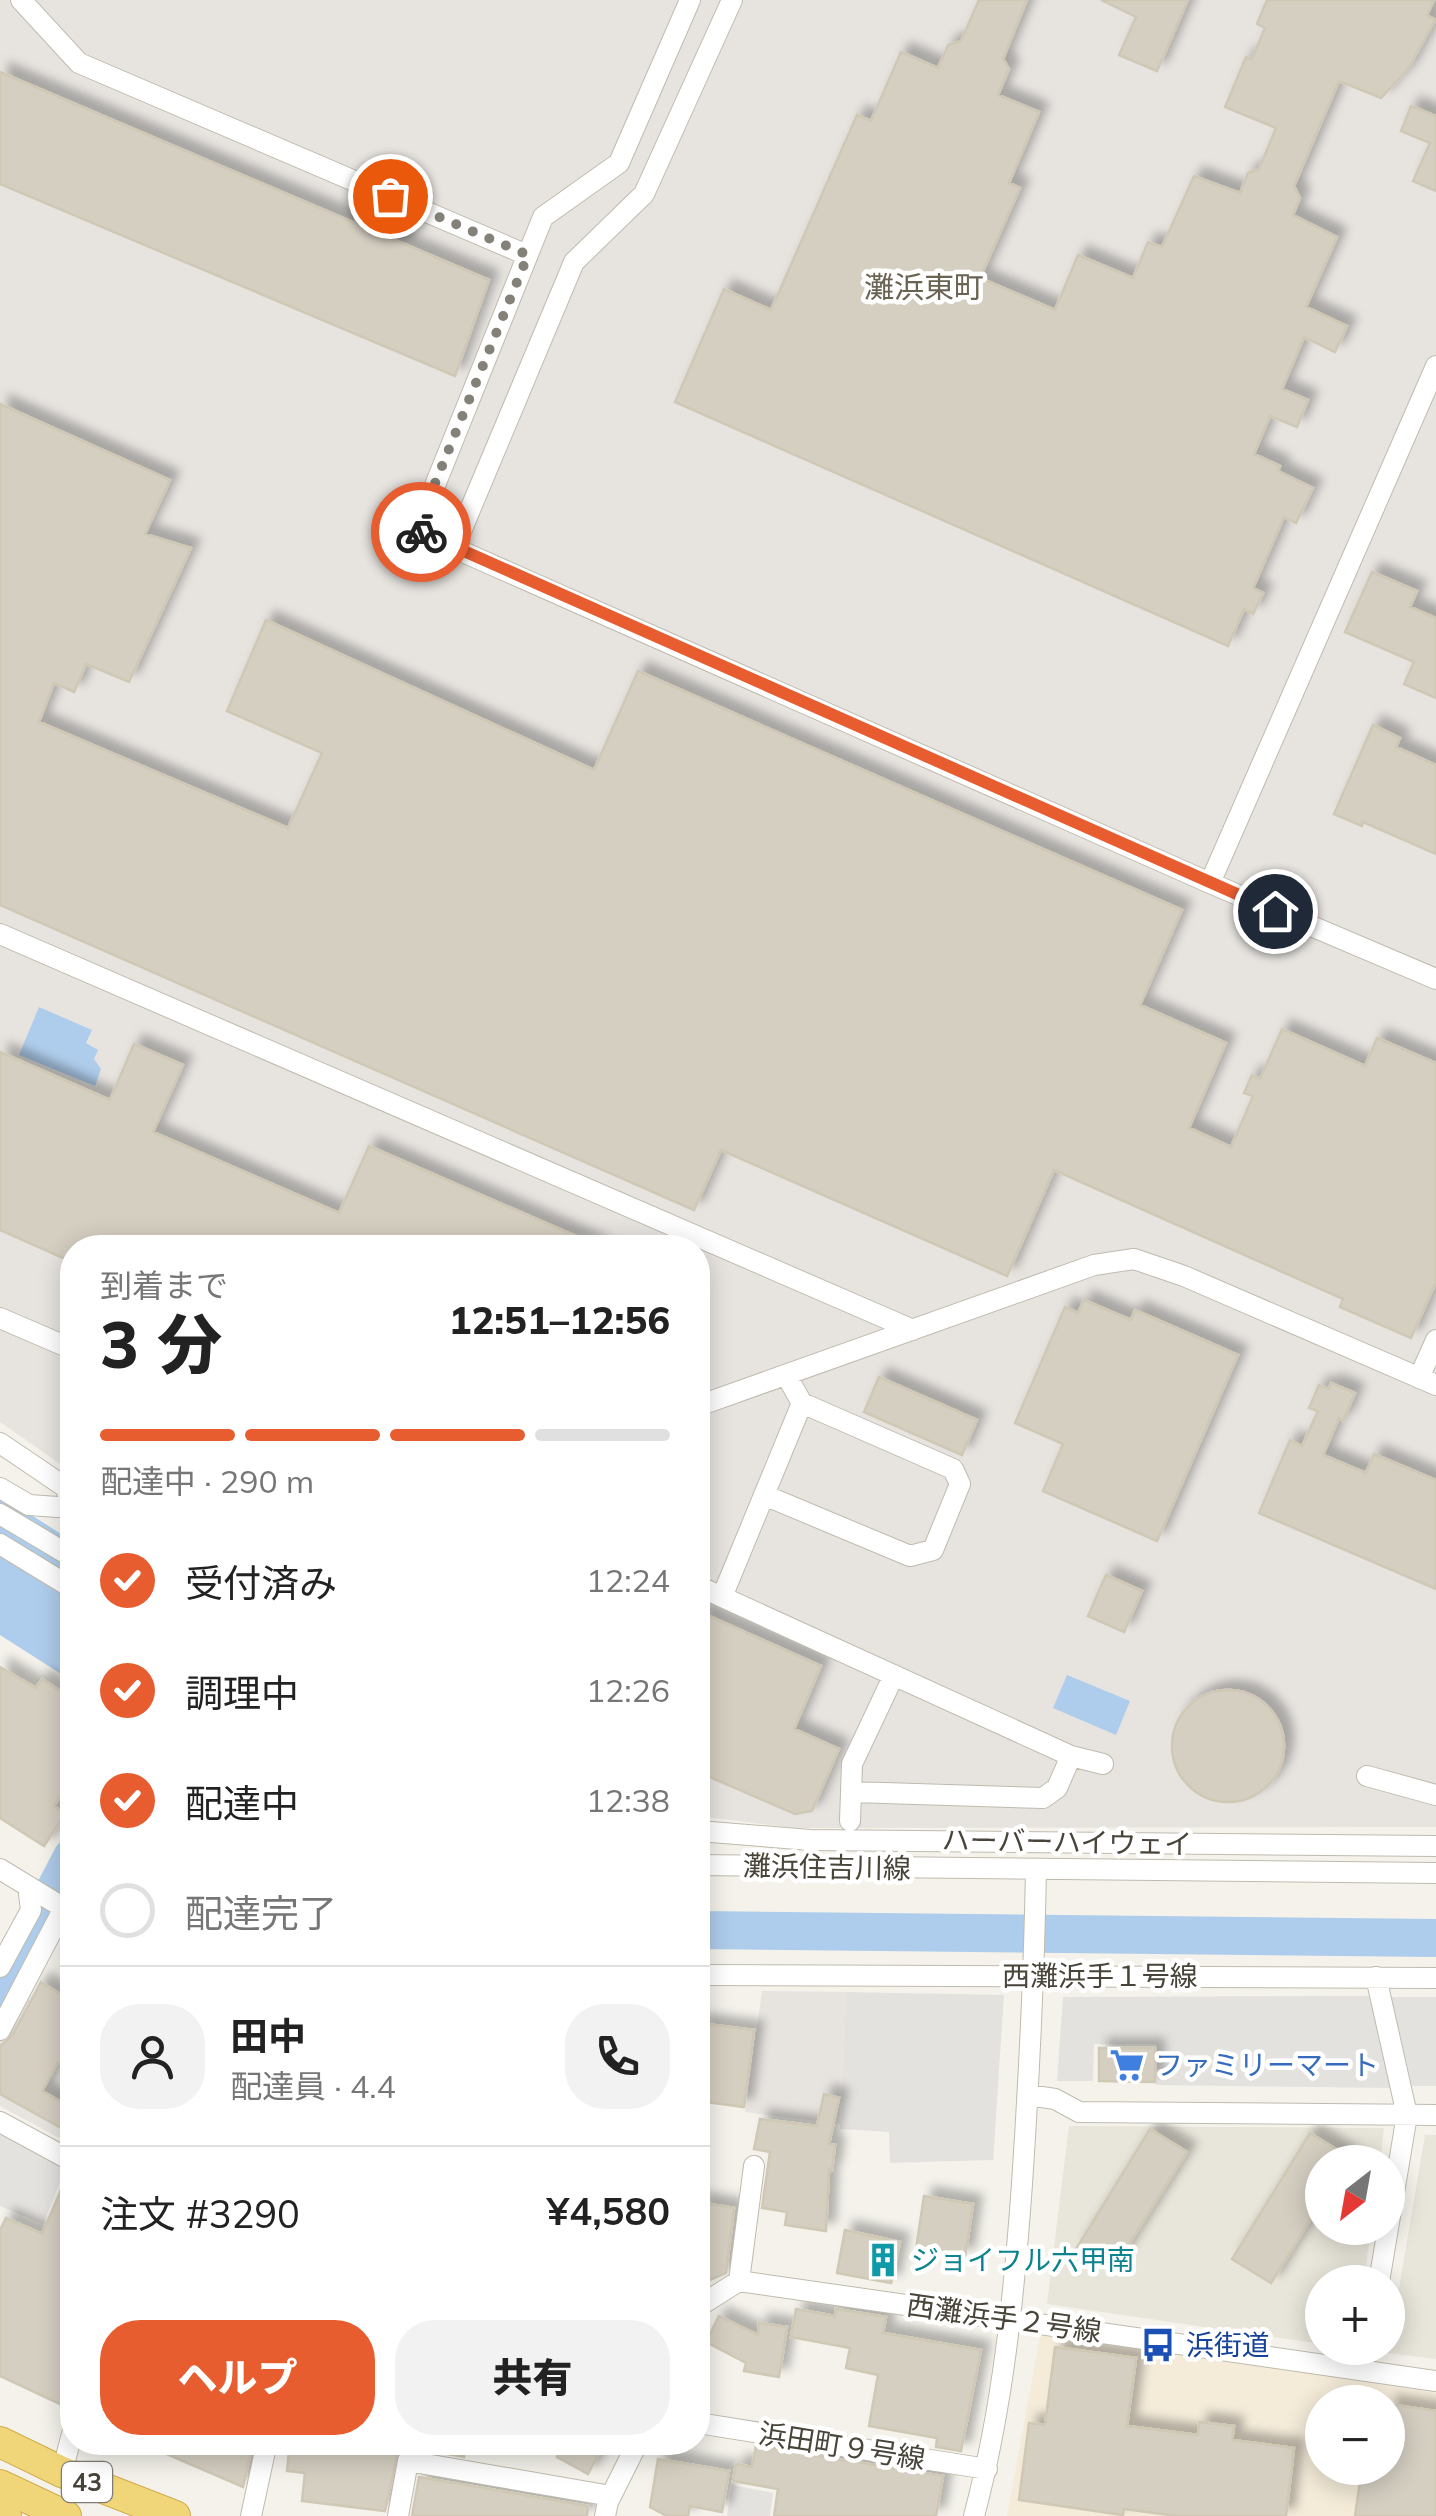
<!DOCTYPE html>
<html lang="ja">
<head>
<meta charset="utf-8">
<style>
	:root { --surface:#fff; --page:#f2f2f2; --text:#222; --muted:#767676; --line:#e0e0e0; --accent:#e75d30 }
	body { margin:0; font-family:Mulish,"Noto Sans JP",sans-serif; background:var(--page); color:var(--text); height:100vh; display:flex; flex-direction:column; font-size:38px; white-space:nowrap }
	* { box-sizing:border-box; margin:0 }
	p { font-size:32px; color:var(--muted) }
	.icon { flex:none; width:55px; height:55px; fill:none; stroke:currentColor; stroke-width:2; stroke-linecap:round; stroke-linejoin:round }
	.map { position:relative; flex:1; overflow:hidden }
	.side { position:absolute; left:60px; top:1235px; width:650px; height:1220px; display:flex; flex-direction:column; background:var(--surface); border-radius:40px; box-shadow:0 5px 25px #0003 }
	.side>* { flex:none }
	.needle { width:65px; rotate:211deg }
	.buttons { position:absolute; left:1305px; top:2145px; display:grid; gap:20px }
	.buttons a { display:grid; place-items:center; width:100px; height:100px; border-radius:50%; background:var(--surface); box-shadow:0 5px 25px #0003; font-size:50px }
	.pin { position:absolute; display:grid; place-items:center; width:85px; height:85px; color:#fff; margin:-42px; border:5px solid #fff; border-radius:50%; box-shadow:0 2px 10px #0007 }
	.courier { position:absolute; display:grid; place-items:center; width:100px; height:100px; margin:-50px; border:8px solid #e75d30; border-radius:50%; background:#fff; color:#222; box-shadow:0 2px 12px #0007 }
	.overview em { font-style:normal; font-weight:800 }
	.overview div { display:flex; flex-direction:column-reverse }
	.overview { display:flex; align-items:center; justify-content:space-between; height:170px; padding:0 40px }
	h1 { font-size:65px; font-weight:800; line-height:75px }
	.bar { display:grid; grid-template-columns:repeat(4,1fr); gap:15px 10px; align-content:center; height:120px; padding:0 40px }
	.bar i { height:12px; border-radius:8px; background:var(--line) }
	.bar .active { background:var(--accent) }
	.bar p { grid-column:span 4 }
	.line { display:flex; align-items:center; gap:25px; padding:0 40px; border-top:2px solid var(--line) }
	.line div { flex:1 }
	.round { display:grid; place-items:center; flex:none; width:105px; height:105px; border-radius:40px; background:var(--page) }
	ol { padding:0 40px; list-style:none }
	li { display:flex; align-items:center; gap:30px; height:110px }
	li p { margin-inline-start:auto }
	li .icon { padding:10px; border-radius:50%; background:var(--accent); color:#fff; stroke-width:4 }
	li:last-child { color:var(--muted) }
	li i { width:55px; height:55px; border:5px solid var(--line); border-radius:50% }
	.cta { display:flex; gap:20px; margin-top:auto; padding:20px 40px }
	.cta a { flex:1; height:115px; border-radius:40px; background:var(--accent); color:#fff; font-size:40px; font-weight:800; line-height:115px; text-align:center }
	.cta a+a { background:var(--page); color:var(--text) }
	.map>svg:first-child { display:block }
	.residential { fill:#e8e5da }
	.commercial { fill:#f4ebd9; fill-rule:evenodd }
	.industrial { fill:#e7e4e0 }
	.parking { fill:#e3e2df }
	.water { fill:#aecceb }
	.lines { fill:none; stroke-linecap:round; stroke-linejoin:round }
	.river { stroke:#aecceb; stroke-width:38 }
	.building { fill:#d5cfc2; stroke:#cfc8b5; stroke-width:2.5; filter:url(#shadow) }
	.minor-casing { stroke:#bfbbaf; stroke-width:22 }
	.highway-casing { stroke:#d0ac49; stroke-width:32 }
	.minor { stroke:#fff; stroke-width:20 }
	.highway { stroke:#f1d579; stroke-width:30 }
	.done { stroke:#848178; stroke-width:10; stroke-dasharray:0 18 }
	.route { stroke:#e75d30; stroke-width:12 }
	.labels { text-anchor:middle; stroke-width:9; stroke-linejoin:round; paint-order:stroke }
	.shield { fill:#fff; stroke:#7f7c75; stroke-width:2.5 }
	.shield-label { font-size:25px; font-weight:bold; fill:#48443a }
	.street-label { font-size:28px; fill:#48443a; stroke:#fff }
	.shop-label { font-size:28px; fill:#366cbe; stroke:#fff; text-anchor:start }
	.culture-label { font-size:28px; fill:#0d838f; stroke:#fff; text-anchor:start }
	.transit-label { font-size:28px; fill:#164399; stroke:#fff; text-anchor:start }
	.neighbourhood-label { font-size:30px; fill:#6a6352; stroke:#fff }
</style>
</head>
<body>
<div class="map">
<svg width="1436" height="2516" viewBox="0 0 1436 2516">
	<defs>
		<filter id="shadow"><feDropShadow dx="9" dy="-9" stdDeviation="5" flood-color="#0004"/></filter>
	</defs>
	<rect width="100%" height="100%" fill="#f4f2eb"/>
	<path class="residential" d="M1069 2126 1384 2128 1380 2162H1322V2228H1371L1364 2282H1322V2344L1047 2304Z
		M1425 2135H1436V2359L1388 2353Z"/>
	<path class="commercial" d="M1041 2331 1436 2393V2516H1007ZM1322 2402H1388V2468H1322Z"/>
	<path class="industrial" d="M0 0H1436V1827L795 1828 698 1816V1248H72V1472L0 1422Z
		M762 1991 845 1992 840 2124 745 2112Z
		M23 1996 72 2026V2145L0 2106V2040Z"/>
	<path class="parking" d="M845 1992 1004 1995 993 2160 890 2163 889 2132 840 2129Z
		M1369 1996 1392 2088 1156 2085V2044H1094L1093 2081H1057L1063 1997Z
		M1391 1997H1436V2086H1412Z
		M0 2133 66 2167 43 2224 0 2206Z
		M732 2485 773 2493 770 2516H727Z"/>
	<path class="water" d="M39 1007 92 1030 86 1043 98 1050 94 1059 101 1069 95 1086 19 1055Z
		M0 1495 72 1541V1681L0 1635Z
		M1067 1675 1130 1701 1116 1735 1053 1708Z"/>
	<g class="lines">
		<path class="river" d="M698 1930 1436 1938
			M0 1995 72 1857"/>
	</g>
	<path class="building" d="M979 0H1027L1003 59 1009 69 998 95 1039 112 1009 183 1020 188 980 278 1055 310 1078 255 1133 278 1148 242 1162 247 1194 176 1240 193 1248 173 1259 169 1276 128 1225 107 1246 57 1252 59 1265 28 1257 24 1267 0H1434L1427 15 1435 20 1423 42 1408 69 1381 98 1339 81 1294 186 1300 198 1293 215 1337 237 1306 307 1347 326 1335 352 1304 337 1282 389 1308 400 1297 427 1270 416 1254 454 1280 466 1278 471 1313 488 1296 523 1284 517 1253 588 1263 593 1253 614 1244 609 1228 646 675 402 724 289 771 310 857 115 871 121 901 52 938 68 948 45 961 41Z
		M1101 0H1188L1157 71 1119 55 1136 17Z
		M0 72 489 280 455 376 0 184Z
		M1411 106 1436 116V191L1413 181 1430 143 1401 131Z
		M0 404 170 480 145 534 191 548 129 682 86 664 74 692 54 683 39 722 288 828 322 753 227 711 266 620 594 770 638 671 1182 910 1140 1005 1226 1043 1189 1128 1231 1147 1253 1096 1244 1093 1252 1075 1260 1079 1282 1029 1365 1066 1377 1038 1436 1063V1282L1411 1338 1340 1307 1343 1299 1054 1170 1007 1276 721 1150 694 1210 0 905Z
		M1372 572 1417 591 1410 607 1436 618V698L1404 684 1414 662 1345 632Z
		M1373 725 1400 738 1396 747 1436 765V854L1363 822 1362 826 1334 814Z
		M134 1044 183 1065 153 1132 339 1213 369 1146 603 1248H72V1262L0 1230V1052L110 1100Z
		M1084 1300 1131 1320 1135 1310 1238 1355 1157 1541 1043 1491 1063 1444 1015 1423 1065 1307 1078 1313Z
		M879 1377 977 1420 962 1455 864 1412Z
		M1331 1383 1355 1393 1343 1421 1339 1418 1323 1455 1366 1473 1374 1454 1436 1480V1589L1259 1513 1290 1440 1302 1446 1318 1411 1309 1408 1319 1385 1329 1389Z
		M1106 1575 1142 1591 1124 1632 1088 1616Z
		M698 1611 821 1666 794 1729 839 1749 812 1811 795 1814 698 1772Z
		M0 1667 36 1688 42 1679 72 1699V1777L54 1806 65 1814 44 1846 0 1818Z
		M1172 1746a56 56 0 1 1 112 0a56 56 0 1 1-112 0Z
		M41 1982 72 2002V2070L58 2062 42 2091 72 2108V2134L0 2094V2046L12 2036Z
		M698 2023 754 2030 744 2107 698 2101Z
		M1099 2048H1155V2082L1099 2081Z
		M824 2094 839 2098 829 2144 835 2145 832 2170 829 2169 826 2231 785 2225 787 2212 762 2208 770 2152 754 2149 760 2119 817 2126Z
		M1150 2129 1187 2152 1112 2271 1076 2249Z
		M1310 2133 1357 2162H1322V2201L1271 2283 1232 2259Z
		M68 2174 72 2175V2318L62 2341 72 2346V2377L60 2404 0 2376V2230L6 2218 42 2234Z
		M924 2196 973 2204 965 2257 916 2249Z
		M698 2202 734 2208 726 2273 698 2285Z
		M845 2230 900 2242 891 2283 837 2273Z
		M796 2309 835 2316 836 2309 886 2317 883 2333 981 2350 961 2451 936 2447 937 2438 869 2426 878 2375 846 2368 850 2348 791 2337Z
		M719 2316 758 2335 759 2323 787 2327 779 2377 744 2371 746 2363 706 2342Z
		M1055 2347 1136 2358 1127 2426 1198 2435 1199 2422 1234 2426 1232 2440 1294 2448 1286 2516H1177L1124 2509 1123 2515 1019 2500 1029 2423 1045 2425Z
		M1388 2404 1436 2411V2516H1355L1362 2468H1388Z
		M139 2442H253L243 2487Z
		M290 2442H465L464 2457 410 2447 398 2451 385 2511 302 2501 305 2473 287 2471Z
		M565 2442H605L588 2474 557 2457Z
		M756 2446 943 2476 936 2516H774L778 2489 733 2481 736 2464 752 2467Z
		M658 2459 729 2471 722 2512 690 2506 688 2516H667L650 2507Z
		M419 2477 588 2506 587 2516H412Z"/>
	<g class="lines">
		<g class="minor-casing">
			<path id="minor" d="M21 0 79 63 527 255
				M732 0 644 194 574 262 454 548 1210 883 1436 979
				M454 548 417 530 543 217 619 163 690 0
				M1210 883 1436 366
				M0 934 913 1330
				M0 1318 72 1349
				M1419 1378 1436 1340
				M698 1406 1094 1265 1134 1259 1184 1276 1436 1385
				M0 1443 65 1487 72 1504
				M0 1488 29 1505 72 1508
				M764 1495 910 1556 933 1550 960 1484 953 1469 802 1403 786 1375
				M0 1514 72 1557
				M0 1544 72 1588
				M698 1586 1071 1756 1103 1764
				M722 1597 802 1403
				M1367 1776 1436 1795
				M853 1792 1043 1798 1057 1788 1071 1756
				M850 1821 852 1764 894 1675
				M698 1831 810 1840 1436 1846
				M698 1865 1436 1873
				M0 1869 72 1913
				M0 1967 31 1910 28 1886
				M698 1975 1436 1978
				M1376 1977 1407 2115 1379 2282
				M0 2030 64 1908
				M1028 2095 1055 2099 1079 2112 1436 2115
				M0 2122 72 2161
				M739 2281 754 2166
				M698 2302 704 2303 739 2281 1436 2381
				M698 2423 987 2469
				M62 2472 72 2434
				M251 2516 267 2442
				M398 2516 408 2461 611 2496
				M605 2516 608 2502 638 2442
				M974 2516C1003 2407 1014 2296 1022 2184 1029 2079 1034 1975 1036 1870"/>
		</g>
		<g class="highway-casing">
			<path id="highway" d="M0 2442 62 2472 175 2516
				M0 2485 66 2516
				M0 2513 6 2516"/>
		</g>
		<use href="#minor" class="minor"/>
		<use href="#highway" class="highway"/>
	</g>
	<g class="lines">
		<path class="done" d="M390 196 528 255 416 530 421 532"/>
		<path class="route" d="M421 532 1275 911"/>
	</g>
	<defs>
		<g id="supermarket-bare" transform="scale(2.7)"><path d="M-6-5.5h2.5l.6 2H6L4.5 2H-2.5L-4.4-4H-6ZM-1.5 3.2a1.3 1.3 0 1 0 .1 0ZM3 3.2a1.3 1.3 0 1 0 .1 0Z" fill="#3f7fe0" stroke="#fff" stroke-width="2.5" paint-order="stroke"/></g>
		<g id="building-bare" transform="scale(2.7)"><path d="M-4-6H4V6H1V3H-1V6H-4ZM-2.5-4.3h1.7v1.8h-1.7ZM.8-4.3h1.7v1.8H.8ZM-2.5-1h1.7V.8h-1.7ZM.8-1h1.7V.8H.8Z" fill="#0f9aa8" stroke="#fff" stroke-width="2.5" paint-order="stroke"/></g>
		<g id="bus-bare" transform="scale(2.7)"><path d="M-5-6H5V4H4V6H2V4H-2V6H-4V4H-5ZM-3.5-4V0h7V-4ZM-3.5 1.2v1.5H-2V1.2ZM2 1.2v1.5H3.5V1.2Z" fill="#1a4fb4" stroke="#fff" stroke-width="2.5" paint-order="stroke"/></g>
	</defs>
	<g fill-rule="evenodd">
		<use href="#supermarket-bare" x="1127" y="2065"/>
		<use href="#building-bare" x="883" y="2260"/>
		<use href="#bus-bare" x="1158" y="2345"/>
	</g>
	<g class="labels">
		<rect class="shield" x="62" y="2462" width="50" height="40" rx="8"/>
		<g class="shield-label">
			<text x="87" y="2491">43</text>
		</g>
		<g class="street-label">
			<text transform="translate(1067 1842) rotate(1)" y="10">ハーバーハイウェイ</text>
			<text transform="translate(827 1867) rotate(1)" y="10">灘浜住吉川線</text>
			<text x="1100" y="1986">西灘浜手１号線</text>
			<text transform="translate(1004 2318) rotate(8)" y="10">西灘浜手２号線</text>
			<text transform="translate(842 2446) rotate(9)" y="10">浜田町９号線</text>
		</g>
		<g class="shop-label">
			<text x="1155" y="2075">ファミリーマート</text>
		</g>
		<g class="culture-label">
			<text x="911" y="2270">ジョイフル六甲南</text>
		</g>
		<g class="transit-label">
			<text x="1186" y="2355">浜街道</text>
		</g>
		<g class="neighbourhood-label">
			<text x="924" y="298">灘浜東町</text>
		</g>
	</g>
</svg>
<div class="buttons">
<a><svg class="needle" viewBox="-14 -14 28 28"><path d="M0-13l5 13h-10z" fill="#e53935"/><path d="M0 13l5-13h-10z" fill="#767676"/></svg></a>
<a>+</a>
<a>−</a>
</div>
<div class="pin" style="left:390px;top:196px;background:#ea580c"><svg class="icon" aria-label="bag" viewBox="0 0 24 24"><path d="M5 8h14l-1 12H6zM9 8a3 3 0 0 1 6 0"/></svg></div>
<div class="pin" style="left:1275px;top:911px;background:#1f2937"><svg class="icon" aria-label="home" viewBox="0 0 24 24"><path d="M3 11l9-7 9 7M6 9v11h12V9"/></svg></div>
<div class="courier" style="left:421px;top:532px"><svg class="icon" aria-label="bike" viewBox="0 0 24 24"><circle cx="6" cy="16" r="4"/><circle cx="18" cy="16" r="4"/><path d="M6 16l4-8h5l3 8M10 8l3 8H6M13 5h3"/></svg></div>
<section class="side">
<div class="overview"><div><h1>3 分</h1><p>到着まで</p></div><em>12:51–12:56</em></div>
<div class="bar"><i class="active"></i><i class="active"></i><i class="active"></i><i></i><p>配達中 · 290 m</p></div>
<ol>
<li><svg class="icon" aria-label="check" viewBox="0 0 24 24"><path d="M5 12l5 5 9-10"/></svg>受付済み<p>12:24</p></li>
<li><svg class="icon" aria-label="check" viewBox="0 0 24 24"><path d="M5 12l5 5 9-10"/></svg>調理中<p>12:26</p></li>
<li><svg class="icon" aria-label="check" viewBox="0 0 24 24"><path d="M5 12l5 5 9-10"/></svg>配達中<p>12:38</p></li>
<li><i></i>配達完了</li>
</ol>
<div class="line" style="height:180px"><a class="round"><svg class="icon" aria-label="person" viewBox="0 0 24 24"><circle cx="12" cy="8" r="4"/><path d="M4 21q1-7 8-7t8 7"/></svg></a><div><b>田中</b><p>配達員 · 4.4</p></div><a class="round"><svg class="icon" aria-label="phone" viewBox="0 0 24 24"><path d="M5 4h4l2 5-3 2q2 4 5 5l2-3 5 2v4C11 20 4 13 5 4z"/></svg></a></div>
<div class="line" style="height:130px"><div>注文 #3290</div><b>¥4,580</b></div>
<div class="cta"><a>ヘルプ</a><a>共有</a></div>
</section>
</div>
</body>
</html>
